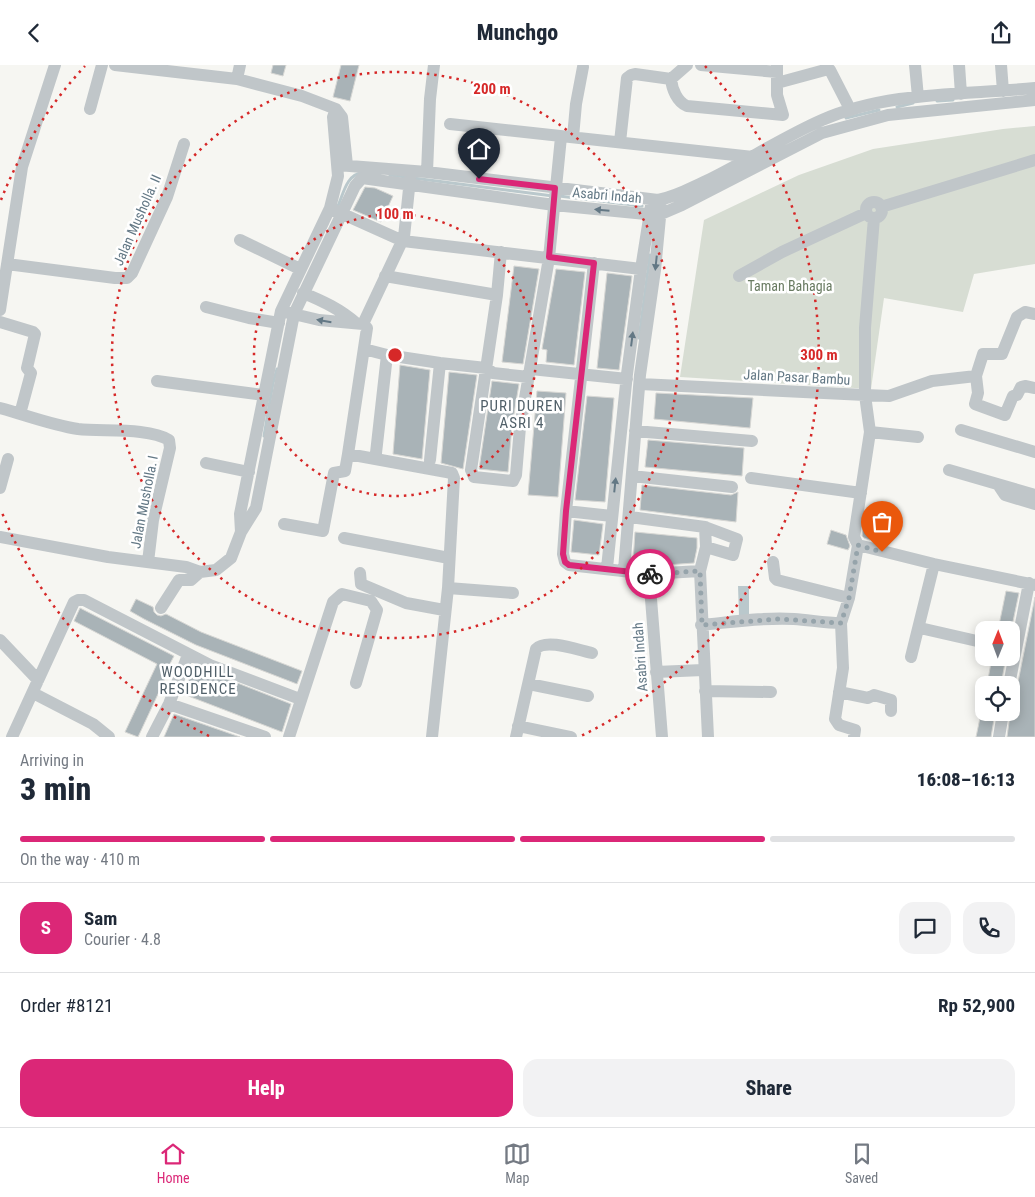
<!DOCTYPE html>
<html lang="en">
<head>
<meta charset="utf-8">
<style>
	:root { --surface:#fff; --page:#f2f2f3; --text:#1f2937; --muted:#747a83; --line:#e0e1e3; --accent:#db2777 }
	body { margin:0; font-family:"Roboto Condensed",sans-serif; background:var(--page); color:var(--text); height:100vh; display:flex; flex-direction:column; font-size:19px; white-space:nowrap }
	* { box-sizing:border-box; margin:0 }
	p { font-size:16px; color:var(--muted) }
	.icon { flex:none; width:28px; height:28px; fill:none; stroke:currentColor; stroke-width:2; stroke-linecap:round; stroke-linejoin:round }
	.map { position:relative; height:672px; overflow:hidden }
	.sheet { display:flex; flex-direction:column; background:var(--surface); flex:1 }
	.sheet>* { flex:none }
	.needle { width:32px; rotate:1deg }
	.buttons { position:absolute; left:975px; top:556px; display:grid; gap:10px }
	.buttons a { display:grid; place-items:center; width:45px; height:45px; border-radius:10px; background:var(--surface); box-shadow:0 2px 12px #0003; font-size:25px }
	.pin { position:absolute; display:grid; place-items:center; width:42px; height:42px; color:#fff; margin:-51px -21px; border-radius:50% 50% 50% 0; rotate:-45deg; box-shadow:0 0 5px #0007 }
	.pin .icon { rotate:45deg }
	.courier { position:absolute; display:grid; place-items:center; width:50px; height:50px; margin:-25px; border:4px solid #db2777; border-radius:50%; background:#fff; color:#222; box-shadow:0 1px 6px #0007 }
	.overview em { font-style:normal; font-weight:800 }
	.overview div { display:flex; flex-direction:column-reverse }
	.overview { display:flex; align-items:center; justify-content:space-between; height:85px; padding:0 20px }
	h1 { font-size:32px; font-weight:800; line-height:38px }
	.bar { display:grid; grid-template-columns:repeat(4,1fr); gap:8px 5px; align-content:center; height:60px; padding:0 20px }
	.bar i { height:6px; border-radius:4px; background:var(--line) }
	.bar .on { background:var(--accent) }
	.bar p { grid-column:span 4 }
	.line { display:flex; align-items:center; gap:12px; padding:0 20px; border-top:1px solid var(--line) }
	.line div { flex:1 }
	.round { display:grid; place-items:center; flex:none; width:52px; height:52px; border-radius:15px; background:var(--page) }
	.cta { display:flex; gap:10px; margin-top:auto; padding:10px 20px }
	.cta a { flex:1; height:58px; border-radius:15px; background:var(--accent); color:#fff; font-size:20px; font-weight:800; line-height:58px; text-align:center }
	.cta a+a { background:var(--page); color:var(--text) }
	header { display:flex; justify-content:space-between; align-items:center; height:65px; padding:0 20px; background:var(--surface); font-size:22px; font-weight:800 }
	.tabs { display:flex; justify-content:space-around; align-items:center; height:70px; border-top:1px solid var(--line); background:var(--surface); font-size:14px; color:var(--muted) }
	.tabs a { display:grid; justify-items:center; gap:2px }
	.tabs .on { color:var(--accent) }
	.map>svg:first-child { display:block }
	.green { fill:#d7ddd3 }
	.water { fill:#bac8cc }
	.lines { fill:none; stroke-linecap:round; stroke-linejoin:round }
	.stream { stroke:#bac8cc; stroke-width:3 }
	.building { fill:#a9b3b7; stroke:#d7d7d4 }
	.minor { stroke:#c0c6c9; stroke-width:12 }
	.oneway { fill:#637885 }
	.done { stroke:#96a4ab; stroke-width:5; stroke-dasharray:0 9 }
	.route { stroke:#db2777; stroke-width:6 }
	.ring { fill:none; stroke:#d62828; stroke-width:2.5; stroke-dasharray:2.5 5 }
	.labels { text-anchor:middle; stroke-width:5; stroke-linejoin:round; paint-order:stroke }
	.street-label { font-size:14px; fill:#637885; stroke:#fff }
	.park-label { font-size:14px; fill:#697b62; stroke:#fff }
	.neighbourhood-label { font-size:15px; letter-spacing:1px; fill:#516069; stroke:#fff }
	.centre { fill:#d62828; stroke:#fff; stroke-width:2.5 }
	.ring-label { font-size:15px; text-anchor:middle; font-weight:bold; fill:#d62828; stroke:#fff; stroke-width:5; stroke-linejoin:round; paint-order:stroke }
</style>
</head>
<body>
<header><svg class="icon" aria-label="back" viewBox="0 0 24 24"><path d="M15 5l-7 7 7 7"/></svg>Munchgo<svg class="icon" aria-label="share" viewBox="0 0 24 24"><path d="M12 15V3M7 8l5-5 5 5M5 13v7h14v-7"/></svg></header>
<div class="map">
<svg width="1035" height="672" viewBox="0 0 1035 672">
	<rect width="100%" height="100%" fill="#f6f6f2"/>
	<path class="green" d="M1035 61V199L974 209 963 247 884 233 871 324 680 312 704 155 799 110 873 84 1003 64Z"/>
	<path class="water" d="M738 521H749V550H739Z"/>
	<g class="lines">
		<path class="stream" d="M937 36 953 35
			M897 42 913 38
			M846 53 879 45
			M390 110 406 112
			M413 113 553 131
			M559 131 642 141
			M337 143C343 131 346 109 362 108
			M639 273 650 190
			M264 371 273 318 277 304"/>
	</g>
	<path class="building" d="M273 0H286L283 11 271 8Z
		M341 0H359L350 36 333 32Z
		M365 122 375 123 393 131 381 157 353 145Z
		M514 201 539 204 523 299 502 297Z
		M556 204 585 207 574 300 546 297 547 285 542 284Z
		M607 208 632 211 619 305 597 303Z
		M400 300 430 305 422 394 393 389Z
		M449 307 477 310 463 404 441 398Z
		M492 316 519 319 512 361 508 407 479 404Z
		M537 326 566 328 558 432 528 430Z
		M656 328 753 333 750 363 654 354Z
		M587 331 614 333 605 437 575 435Z
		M648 375 744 383 742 411 645 402Z
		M642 420 731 430 738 427 736 457 640 445Z
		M574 455 603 459 599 490 571 487Z
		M864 459 874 462 870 475 864 473 862 471Z
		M831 465 846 470 850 481 848 485 827 479Z
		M635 467 697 473V483L694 498 666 500 633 497Z
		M1006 526 1019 528 1011 566V565H998Z
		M1035 532V672H1007L1011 642 1017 622Z
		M136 534 153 542 154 547 157 550 161 551 166 549 201 567 302 606 297 619 196 580 144 554 130 546Z
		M80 543 174 591 163 612 165 614 138 672 125 667 157 599 74 556Z
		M992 592H1006L1001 620H987Z
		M194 601 291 639 282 667 183 629Z
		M981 648H995L991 672H976Z
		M174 649 240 672H164Z"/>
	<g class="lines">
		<path class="minor" d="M115 0 237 14 302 31 336 44 342 52 347 100
			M701 0 777 7
			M915 0 918 32
			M959 0 961 29
			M1001 0 1003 26
			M237 14 240 0
			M671 14C672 24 677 37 687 41L783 50 777 30V0
			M777 18 825 5H830L850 44
			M90 44 102 0
			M450 59 753 92
			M573 72 576 39 583 2
			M620 77 627 13 631 10 635 9 671 14 687 0
			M337 100 427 107 658 135C675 132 689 124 704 117 744 98 781 73 822 55 888 26 964 30 1035 23
			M427 107 430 34 434 0
			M866 145a8 8 0 1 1 16 0a8 8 0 1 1-16 0Z
			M881 142 1035 95
			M334 145 403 176 641 204
			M874 153 865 263V330L889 331 932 316 976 311 983 289H1002L1017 252 1025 247 1035 249
			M240 175 300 204
			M501 187 497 230 471 405 474 412 513 416 516 410 520 362 549 193 561 72
			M594 198 566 446 563 489 565 497 569 500 649 509 700 506
			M7 199 115 213H127L132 208 167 132 184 79
			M385 211 497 230
			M739 211 782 187 866 148
			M303 228C323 236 340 244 356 258
			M206 242 249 253 279 258
			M0 245 22 102 55 0
			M281 246 319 255 363 259 367 263 348 389 452 408 454 413 448 523 432 672
			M0 257 33 267 35 269 27 303 31 308 20 349
			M363 259 404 172 410 114
			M364 284 387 290 440 298 486 303 493 308 529 312
			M531 304 627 314
			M976 311 978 328 975 339 1005 350 1013 331 1017 330 1021 322 1025 321 1035 323
			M157 316 264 330
			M640 319 865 330 870 367 854 472 858 480 934 499 1035 520
			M0 343C26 350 52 360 78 364 102 367 148 362 169 375L170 383 153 455 148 497
			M961 365 1035 387
			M635 366 752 376
			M870 367 918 372
			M376 388 387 290
			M430 395 440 298
			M206 398 249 407
			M949 405 1035 430
			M632 411 732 422
			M751 413 861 428
			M999 421 1005 430 1035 439
			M0 423 8 394
			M566 446 612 451
			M630 452 705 462 706 482 700 506 708 672
			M284 459 323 466 334 408 345 406 348 389
			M705 462 737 474 733 490 706 482
			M241 467 240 449 281 246 330 143 338 111 333 52 336 44
			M0 472 108 492 186 502 200 507 216 505 231 493 241 467 256 443 294 249 355 121 362 113 554 140 656 150 661 149 682 140 822 68 888 50 1035 35
			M344 473 449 493
			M773 497 775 513 777 515 849 533
			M607 503 627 309 641 204 651 141
			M624 505 640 310 655 205 661 142
			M360 508 361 519 406 538 444 545
			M649 509 662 672
			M448 523 513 528
			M161 543 179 515H191L200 507
			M701 560C732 557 764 552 794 554 810 555 825 558 841 558
			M920 563 977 576
			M0 575 38 615
			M911 592 934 499
			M656 607 703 605
			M529 619 588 631
			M1009 620 1029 518
			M705 626 771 627
			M839 627 868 633 874 630 891 635V646
			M33 628 93 659 109 672
			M169 639 265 672
			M518 661 571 672
			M12 672 74 537 78 535H84L210 600 300 634
			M152 672 169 639 188 590
			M289 672 333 537 342 529 371 536 377 545 356 618
			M516 672 536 584C546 573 578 585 592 588
			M854 672 855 665 839 660 835 654 843 603 841 558 849 533 858 480
			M999 672 1003 648"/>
	</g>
	<defs><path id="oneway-solid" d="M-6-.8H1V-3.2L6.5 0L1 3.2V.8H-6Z" transform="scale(1.25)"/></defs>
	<g class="oneway">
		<use href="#oneway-solid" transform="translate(602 145) rotate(-175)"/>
		<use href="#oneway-solid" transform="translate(656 198) rotate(96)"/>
		<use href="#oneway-solid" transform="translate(324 256) rotate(-170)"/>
		<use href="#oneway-solid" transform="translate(632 274) rotate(-83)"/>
		<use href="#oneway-solid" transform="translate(615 420) rotate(-84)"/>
	</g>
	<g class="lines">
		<path class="done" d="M650 509 700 506 702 560 778 554 841 558 849 533 858 480 882 487"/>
		<path class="route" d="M479 114 555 123 549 192 594 198 566 446 563 489 565 497 569 500 650 509"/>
	</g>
	<g class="ring">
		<circle cx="395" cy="290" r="141"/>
		<circle cx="395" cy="290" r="283"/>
		<path d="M209 671A424 424 0 0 1 1 445M1 135A424 424 0 0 1 85 1M705 1A424 424 0 0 1 581 671"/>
	</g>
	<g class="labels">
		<g class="street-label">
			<text transform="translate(607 130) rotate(5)" y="5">Asabri Indah</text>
			<text transform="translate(137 155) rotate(-66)" y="5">Jalan Musholla. II</text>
			<text transform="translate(797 312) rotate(3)" y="5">Jalan Pasar Bambu</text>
			<text transform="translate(144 437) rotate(-79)" y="5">Jalan Musholla. I</text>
			<text transform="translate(640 592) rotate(-94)" y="5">Asabri Indah</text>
		</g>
		<g class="park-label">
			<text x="790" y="226">Taman Bahagia</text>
		</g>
		<g class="neighbourhood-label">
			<text x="522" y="346">PURI DUREN<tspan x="522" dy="17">ASRI 4</tspan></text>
			<text x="198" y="612">WOODHILL<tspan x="198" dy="17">RESIDENCE</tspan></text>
		</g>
	</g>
	<circle cx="395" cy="290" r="8" class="centre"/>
	<g class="ring-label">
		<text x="492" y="29">200 m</text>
		<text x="395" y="154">100 m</text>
		<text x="819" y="295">300 m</text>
	</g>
</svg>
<div class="buttons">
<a><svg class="needle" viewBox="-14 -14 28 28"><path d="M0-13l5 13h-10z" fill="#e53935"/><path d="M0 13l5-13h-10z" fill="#747a83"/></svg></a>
<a><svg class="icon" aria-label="locate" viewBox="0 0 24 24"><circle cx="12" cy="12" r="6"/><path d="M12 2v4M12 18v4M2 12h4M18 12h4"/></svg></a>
</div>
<div class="pin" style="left:882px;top:487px;background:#ea580c"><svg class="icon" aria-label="bag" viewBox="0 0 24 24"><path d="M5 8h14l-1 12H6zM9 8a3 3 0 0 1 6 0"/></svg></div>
<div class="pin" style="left:479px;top:114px;background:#1f2937"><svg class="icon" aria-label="home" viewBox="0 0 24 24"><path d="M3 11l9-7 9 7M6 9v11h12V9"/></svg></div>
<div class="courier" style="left:650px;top:509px"><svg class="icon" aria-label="bike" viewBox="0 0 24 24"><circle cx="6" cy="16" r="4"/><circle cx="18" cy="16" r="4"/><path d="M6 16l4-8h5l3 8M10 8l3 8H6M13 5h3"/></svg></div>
</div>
<section class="sheet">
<div class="overview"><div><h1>3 min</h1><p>Arriving in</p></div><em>16:08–16:13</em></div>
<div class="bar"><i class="on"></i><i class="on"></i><i class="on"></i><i></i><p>On the way · 410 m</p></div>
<div class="line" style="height:90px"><b class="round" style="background:var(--accent);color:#fff">S</b><div><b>Sam</b><p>Courier · 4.8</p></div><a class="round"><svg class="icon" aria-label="chat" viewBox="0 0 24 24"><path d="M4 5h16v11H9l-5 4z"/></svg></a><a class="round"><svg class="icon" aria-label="phone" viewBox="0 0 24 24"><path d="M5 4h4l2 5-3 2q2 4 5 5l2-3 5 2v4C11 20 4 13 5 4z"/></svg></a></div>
<div class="line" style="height:65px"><div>Order #8121</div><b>Rp 52,900</b></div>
<div class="cta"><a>Help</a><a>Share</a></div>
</section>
<nav class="tabs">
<a class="on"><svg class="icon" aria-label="home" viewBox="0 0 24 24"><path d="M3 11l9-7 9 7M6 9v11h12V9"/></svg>Home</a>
<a><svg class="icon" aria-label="map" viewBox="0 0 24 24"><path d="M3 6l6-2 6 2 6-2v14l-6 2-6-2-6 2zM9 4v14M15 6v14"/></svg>Map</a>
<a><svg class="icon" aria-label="saved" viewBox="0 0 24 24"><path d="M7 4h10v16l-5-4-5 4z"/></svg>Saved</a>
</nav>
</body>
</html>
